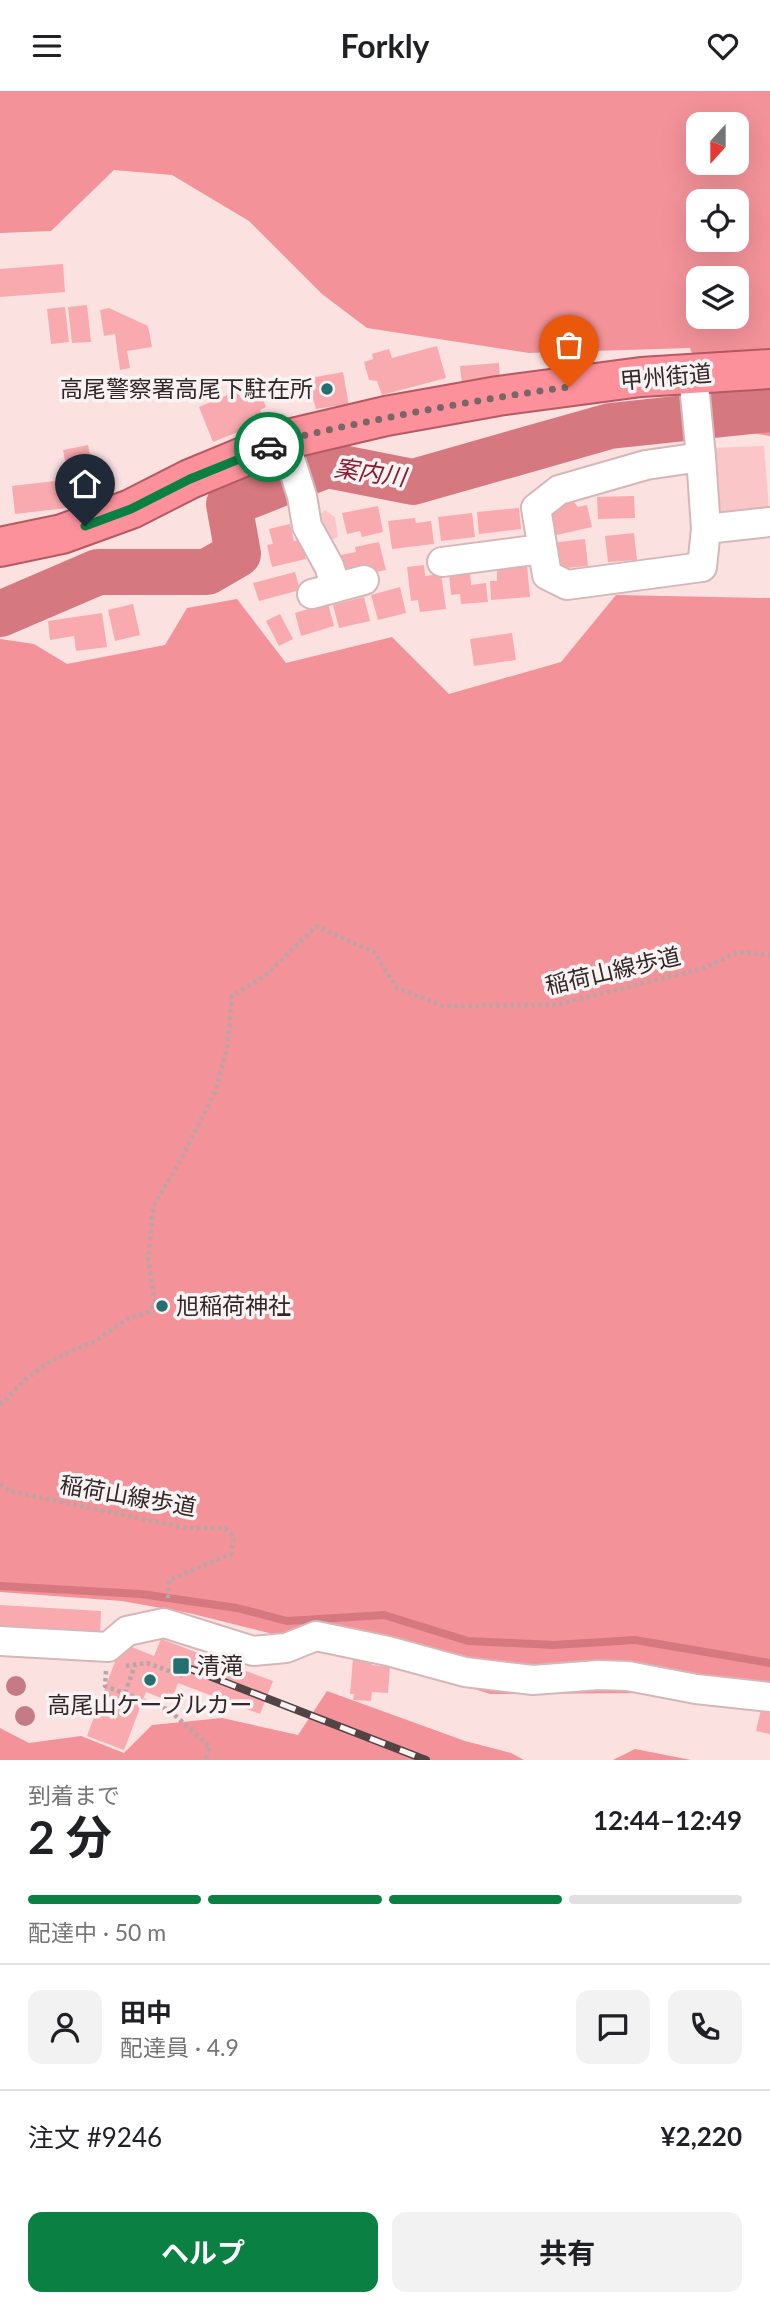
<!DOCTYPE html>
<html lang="ja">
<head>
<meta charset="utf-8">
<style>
	:root { --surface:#fff; --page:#f2f2f2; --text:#202124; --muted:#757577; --line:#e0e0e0; --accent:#0b8043 }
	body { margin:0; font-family:Lato,"Noto Sans JP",sans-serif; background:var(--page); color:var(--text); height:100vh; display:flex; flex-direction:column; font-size:26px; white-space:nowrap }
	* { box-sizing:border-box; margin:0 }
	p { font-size:23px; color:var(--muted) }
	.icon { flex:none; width:38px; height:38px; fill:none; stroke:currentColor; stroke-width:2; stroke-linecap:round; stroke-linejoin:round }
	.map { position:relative; height:1669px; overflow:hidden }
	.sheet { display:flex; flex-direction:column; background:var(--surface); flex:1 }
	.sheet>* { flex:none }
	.needle { width:46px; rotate:201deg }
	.tools { position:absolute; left:686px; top:21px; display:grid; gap:14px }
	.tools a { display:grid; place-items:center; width:63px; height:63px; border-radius:14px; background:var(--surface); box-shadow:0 7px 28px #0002; font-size:35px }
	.pin { position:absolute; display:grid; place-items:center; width:60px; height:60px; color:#fff; margin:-72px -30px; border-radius:50% 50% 50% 0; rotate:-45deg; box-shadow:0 0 7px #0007 }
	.pin .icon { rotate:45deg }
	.courier { position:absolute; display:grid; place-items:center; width:70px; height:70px; margin:-35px; border:5px solid #0b8043; border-radius:50%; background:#fff; color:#222; box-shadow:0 2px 9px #0007 }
	.summary em { font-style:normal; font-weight:700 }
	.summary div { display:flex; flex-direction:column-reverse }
	.summary { display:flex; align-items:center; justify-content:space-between; height:119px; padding:0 28px }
	h1 { font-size:46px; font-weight:700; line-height:52px }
	.bar { display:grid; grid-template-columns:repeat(4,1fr); gap:10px 7px; align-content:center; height:84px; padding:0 28px }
	.bar i { height:9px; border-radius:5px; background:var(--line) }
	.bar .on { background:var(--accent) }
	.bar p { grid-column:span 4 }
	.line { display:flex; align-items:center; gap:18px; padding:0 28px; border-top:2px solid var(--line) }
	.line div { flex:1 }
	.round { display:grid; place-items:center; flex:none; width:74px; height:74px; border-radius:14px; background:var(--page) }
	.primary-button { display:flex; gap:14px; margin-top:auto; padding:14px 28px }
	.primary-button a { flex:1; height:80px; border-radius:14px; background:var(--accent); color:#fff; font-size:28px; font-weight:700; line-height:80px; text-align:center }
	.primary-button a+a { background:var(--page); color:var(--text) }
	header { display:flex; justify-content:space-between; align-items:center; height:91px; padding:0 28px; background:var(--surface); font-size:32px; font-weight:700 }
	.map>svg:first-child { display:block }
	.green { fill:#fac6c8 }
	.forest { fill:#f39299; fill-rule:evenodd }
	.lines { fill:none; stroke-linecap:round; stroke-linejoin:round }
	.stream { stroke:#d6787f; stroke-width:8 }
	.river { stroke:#d6787f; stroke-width:46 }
	.building { fill:#f9aaae }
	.minor-casing { stroke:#d6b6b7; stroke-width:32 }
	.trunk-casing { stroke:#b55962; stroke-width:42 }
	.path { stroke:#bba4a5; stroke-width:4.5; stroke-dasharray:3.5 3.5; stroke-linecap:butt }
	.minor { stroke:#fff; stroke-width:28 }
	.trunk { stroke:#fc909b; stroke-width:38 }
	.rail-casing { stroke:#524445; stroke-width:8 }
	.rail { stroke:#faf3f4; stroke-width:5; stroke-dasharray:16; stroke-linecap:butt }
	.tree { fill:#c47b85 }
	.done { stroke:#796768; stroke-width:7; stroke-dasharray:0 12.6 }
	.route { stroke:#0b8043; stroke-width:9 }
	.poi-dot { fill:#246f70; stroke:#faf3f4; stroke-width:2.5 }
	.labels { text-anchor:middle; stroke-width:7; stroke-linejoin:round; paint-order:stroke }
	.street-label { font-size:23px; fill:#322627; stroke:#faf3f4 }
	.poi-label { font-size:23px; fill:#322627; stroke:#faf3f4; text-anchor:start }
	.water-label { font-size:24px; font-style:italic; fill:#88172f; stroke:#faf3f4 }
</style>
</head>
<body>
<header><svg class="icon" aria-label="menu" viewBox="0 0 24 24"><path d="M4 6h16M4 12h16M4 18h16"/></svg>Forkly<svg class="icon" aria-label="heart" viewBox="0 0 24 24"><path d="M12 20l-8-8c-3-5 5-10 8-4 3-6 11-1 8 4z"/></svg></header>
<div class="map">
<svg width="770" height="1669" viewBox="0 0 770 1669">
	<rect width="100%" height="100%" fill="#fce1e1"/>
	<path class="green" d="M764 355 770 431 706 438 711 357Z
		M325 419 335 426 338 446 317 454 307 435Z"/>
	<path class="forest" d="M0 0H770V345L720 337 690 257 529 262 367 237 322 203 249 130 172 84 114 79 51 140 0 142ZM698 33H737V72H698ZM698 110H737V149H698ZM698 187H737V226H698Z
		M616 504 770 507V1611L653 1602 490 1603 402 1575 189 1522 122 1510 0 1501V548L34 553 67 573 165 554 187 517 237 508 286 572 392 546 449 603 561 571Z
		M327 1600 465 1650 511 1662 524 1669H0V1637L29 1652 81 1645 124 1662 152 1634 222 1627 298 1644Z
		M635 1658 691 1669H613Z"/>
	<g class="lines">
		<path class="stream" d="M0 1495 141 1503 237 1517 287 1530 384 1524 468 1550 554 1554 635 1549 770 1572"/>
		<path class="river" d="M0 523 98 481H207L238 463 229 413 327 374 413 391 610 335 770 318"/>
	</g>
	<path class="building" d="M63 173 65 201 0 206V178Z
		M87 214 91 251 72 252 68 216Z
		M65 216 69 251 51 253 47 218Z
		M109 217 148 235 152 256 127 260 130 277 120 279 115 243 104 245 100 219Z
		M437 255 446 287 382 304 377 290 369 289 364 271 373 268 372 263 389 258 392 267Z
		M499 272 500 290 462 293 460 275Z
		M343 281 349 315 336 318 335 315 316 318 313 308 309 309 305 288Z
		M259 299 266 316 260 319 265 330 213 351 199 316 237 300 241 307Z
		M88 354 92 375 67 380 63 359Z
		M55 390 56 396 72 394 75 416 15 423 12 395Z
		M634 405 635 427 598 428 597 406Z
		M573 410 578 416 587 414 592 436 548 446 542 417Z
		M378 415 383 441 362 446 360 440 347 443 342 422Z
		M519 417 521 438 479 443 477 421Z
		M472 422 475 446 441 450 438 426Z
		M415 427 416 432 431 430 434 453 392 458 388 430Z
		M290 433 294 450 302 448 306 468 272 476 267 454 273 453 269 438Z
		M634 442 637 469 608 471 605 445Z
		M585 448 588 475 556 478 543 453Z
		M379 451 386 479 360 484 345 480 341 464 356 461 355 456Z
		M424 474 425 485 441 483 446 518 420 521 418 509 411 510 407 476Z
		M527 474 530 506 491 509 490 490H497V476Z
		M295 481 300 499 259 510 253 492Z
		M470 481 471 494 486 492 488 511 461 513 460 503 451 504 449 483Z
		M400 496 406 522 378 529 371 504Z
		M364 506 370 530 339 537 333 514Z
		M328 512 334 535 301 545 295 522Z
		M133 513 140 544 115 550 108 519Z
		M102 522 107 556 76 560 74 545 50 549 48 530Z
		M280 523 293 548 279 555 266 530Z
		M512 542 516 569 474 575 470 548Z
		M0 1514 101 1520 100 1545 0 1540Z
		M161 1548 273 1590 260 1623 178 1592 171 1611 146 1601 124 1659 87 1645 122 1552 154 1565Z
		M353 1568 372 1570V1574L390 1576 388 1602 372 1601 371 1610 353 1609 354 1603H350Z
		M762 1614 770 1617V1643L756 1640Z"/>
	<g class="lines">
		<g class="minor-casing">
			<path id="minor" d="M693 283 701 366
				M284 349 302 405 307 435 329 475 336 496
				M706 438 701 366 646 374 559 399 536 417 547 484 567 494 702 476 706 438 770 431
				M442 471 542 458
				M312 503 364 489
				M0 1550 108 1556 127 1540 164 1532 253 1560 286 1557 316 1545 388 1560 465 1581 533 1589 599 1584 628 1585 696 1598 770 1606"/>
		</g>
		<g class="trunk-casing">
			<path id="trunk" d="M0 456 62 443 131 418 190 388 284 349 386 325 498 305 641 286 770 278"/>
		</g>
		<path class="path" d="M0 1314 26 1288 52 1269 95 1250 127 1228 149 1221 155 1212 148 1169 153 1116 179 1072 215 1001 227 957 232 905 267 883 316 835 374 861 397 897 443 915 555 914 704 877 738 861 770 864
			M0 1393 10 1400 186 1437H225L234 1446 231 1463 169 1489 168 1507
			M126 1575 147 1572 186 1586
			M106 1580 105 1595 169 1619 210 1656 205 1669
			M125 1602 135 1574"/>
		<use href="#minor" class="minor"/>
		<use href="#trunk" class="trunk"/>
		<g class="rail-casing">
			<path id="rail" d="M191 1578 426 1669"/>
		</g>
		<use href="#rail" class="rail"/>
	</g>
	<g class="tree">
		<circle cx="16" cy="1595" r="10"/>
		<circle cx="25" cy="1625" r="10"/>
	</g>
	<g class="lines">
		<path class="done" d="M269 356 284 349C379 327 473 309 569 296"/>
		<path class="route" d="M85 435 131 418 190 388 269 356"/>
	</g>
	<g class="poi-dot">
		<circle cx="327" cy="298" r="7"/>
		<circle cx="162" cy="1215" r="7"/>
		<rect x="172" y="1566" width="18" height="18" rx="3.5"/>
		<circle cx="150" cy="1589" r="7"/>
	</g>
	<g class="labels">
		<g class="street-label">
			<text transform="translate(666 286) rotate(-5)" y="8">甲州街道</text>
			<text transform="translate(613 880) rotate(-13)" y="8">稲荷山線歩道</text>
			<text transform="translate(128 1405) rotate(10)" y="8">稲荷山線歩道</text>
		</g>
		<g class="poi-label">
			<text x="313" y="306" text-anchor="end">高尾警察署高尾下駐在所</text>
			<text x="176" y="1223">旭稲荷神社</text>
			<text x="197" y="1583">清滝</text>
			<text x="150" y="1622" text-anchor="middle">高尾山ケーブルカー</text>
		</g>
		<g class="water-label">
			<text transform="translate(370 382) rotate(8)" y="8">案内川</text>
		</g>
	</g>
</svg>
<div class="tools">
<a><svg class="needle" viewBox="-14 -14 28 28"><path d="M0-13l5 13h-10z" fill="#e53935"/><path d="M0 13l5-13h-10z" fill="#757577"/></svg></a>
<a><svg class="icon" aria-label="locate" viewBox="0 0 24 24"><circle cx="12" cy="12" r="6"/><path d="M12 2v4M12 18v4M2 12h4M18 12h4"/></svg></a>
<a><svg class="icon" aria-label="layers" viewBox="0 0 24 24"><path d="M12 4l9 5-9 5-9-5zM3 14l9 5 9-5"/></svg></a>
</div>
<div class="pin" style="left:569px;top:296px;background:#ea580c"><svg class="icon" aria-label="bag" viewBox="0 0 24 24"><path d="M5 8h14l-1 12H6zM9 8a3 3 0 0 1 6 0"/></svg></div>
<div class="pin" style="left:85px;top:435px;background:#1f2937"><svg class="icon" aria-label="home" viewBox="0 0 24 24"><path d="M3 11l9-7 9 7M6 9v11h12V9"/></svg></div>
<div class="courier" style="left:269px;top:356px"><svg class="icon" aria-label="car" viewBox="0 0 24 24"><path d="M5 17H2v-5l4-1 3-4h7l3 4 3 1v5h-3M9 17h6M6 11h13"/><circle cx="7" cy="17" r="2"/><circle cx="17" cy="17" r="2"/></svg></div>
</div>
<section class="sheet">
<div class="summary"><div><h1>2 分</h1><p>到着まで</p></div><em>12:44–12:49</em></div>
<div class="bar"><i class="on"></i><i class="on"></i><i class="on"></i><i></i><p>配達中 · 50 m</p></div>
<div class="line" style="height:126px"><a class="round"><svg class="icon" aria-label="person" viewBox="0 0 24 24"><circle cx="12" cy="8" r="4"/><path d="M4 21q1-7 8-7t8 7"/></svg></a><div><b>田中</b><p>配達員 · 4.9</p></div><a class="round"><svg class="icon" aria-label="chat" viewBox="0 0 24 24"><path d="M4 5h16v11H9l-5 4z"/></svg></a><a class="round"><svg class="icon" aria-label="phone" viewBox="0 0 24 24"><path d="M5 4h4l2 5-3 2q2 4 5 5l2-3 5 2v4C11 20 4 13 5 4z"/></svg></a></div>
<div class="line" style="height:91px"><div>注文 #9246</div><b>¥2,220</b></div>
<div class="primary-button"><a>ヘルプ</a><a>共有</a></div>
</section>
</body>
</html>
